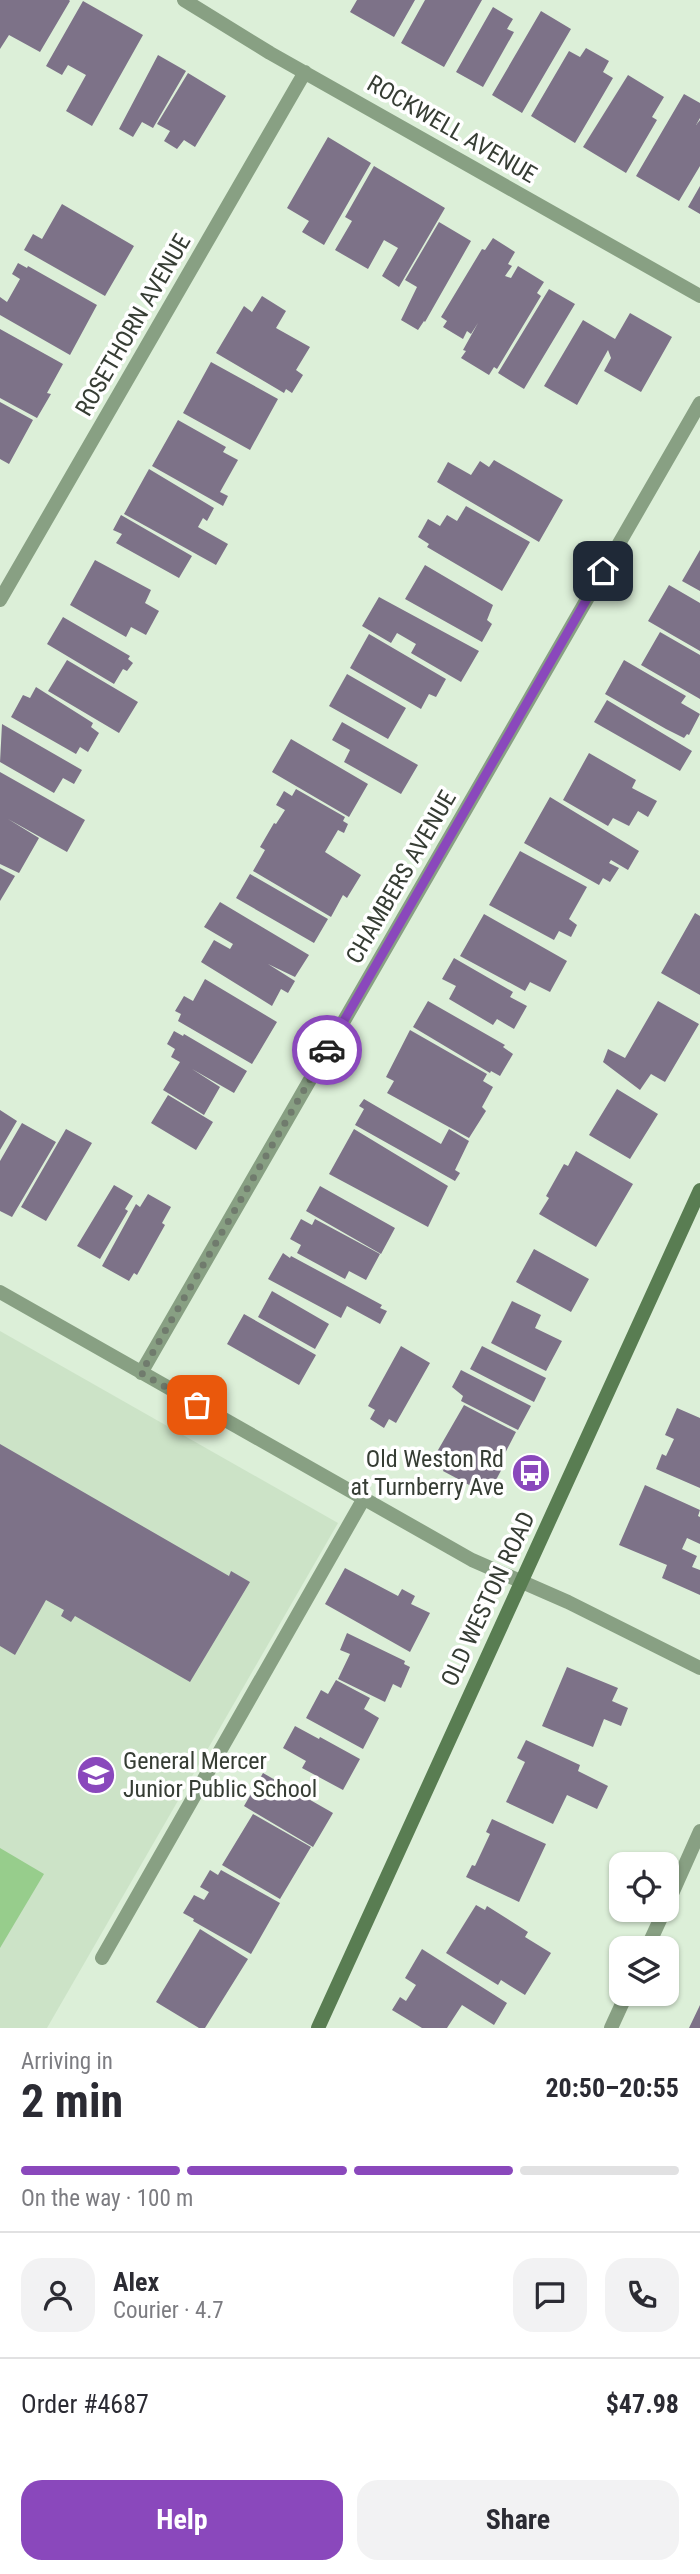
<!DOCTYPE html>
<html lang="en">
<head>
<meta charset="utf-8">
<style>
	:root { --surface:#fff; --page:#f2f2f3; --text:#2b2b33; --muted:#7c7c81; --line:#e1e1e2; --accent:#8a48bc }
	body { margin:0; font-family:"Roboto Condensed",sans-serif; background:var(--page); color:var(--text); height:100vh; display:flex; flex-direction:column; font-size:26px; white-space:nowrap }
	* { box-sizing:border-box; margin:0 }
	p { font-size:23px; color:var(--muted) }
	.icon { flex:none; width:38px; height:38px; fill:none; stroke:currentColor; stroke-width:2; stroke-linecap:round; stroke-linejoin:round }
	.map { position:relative; height:2028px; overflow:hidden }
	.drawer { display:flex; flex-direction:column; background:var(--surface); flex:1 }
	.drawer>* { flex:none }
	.fabs { position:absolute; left:609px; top:1852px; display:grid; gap:14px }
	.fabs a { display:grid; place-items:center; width:70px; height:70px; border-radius:14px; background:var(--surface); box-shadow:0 2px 5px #0004; font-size:35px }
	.pin { position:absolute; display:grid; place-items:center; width:60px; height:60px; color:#fff; margin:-30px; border-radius:14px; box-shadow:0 4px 10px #0006 }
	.courier { position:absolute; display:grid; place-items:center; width:70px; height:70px; margin:-35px; border:5px solid #8a48bc; border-radius:50%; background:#fff; color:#222; box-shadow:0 2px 9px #0007 }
	.summary em { font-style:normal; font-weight:700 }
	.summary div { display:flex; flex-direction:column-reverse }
	.summary { display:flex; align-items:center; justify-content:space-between; height:119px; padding:0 21px }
	h1 { font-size:46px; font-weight:700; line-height:52px }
	.bar { display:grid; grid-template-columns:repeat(4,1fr); gap:10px 7px; align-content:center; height:84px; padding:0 21px }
	.bar i { height:9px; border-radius:5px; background:var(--line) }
	.bar .current { background:var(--accent) }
	.bar p { grid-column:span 4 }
	.line { display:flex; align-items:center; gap:18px; padding:0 21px; border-top:2px solid var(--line) }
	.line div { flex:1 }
	.round { display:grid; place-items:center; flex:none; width:74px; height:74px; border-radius:21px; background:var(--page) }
	.action { display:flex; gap:14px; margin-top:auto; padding:14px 21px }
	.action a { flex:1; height:80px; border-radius:21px; background:var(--accent); color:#fff; font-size:28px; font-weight:700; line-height:80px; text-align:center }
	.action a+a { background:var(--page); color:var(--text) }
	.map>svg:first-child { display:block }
	.built { fill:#cce3c7 }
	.green { fill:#97cd8c }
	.building { fill:#7d7288 }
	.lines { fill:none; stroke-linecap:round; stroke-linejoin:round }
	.service { stroke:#88a083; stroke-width:14 }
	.minor { stroke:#88a083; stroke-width:14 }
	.secondary { stroke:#597d52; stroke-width:14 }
	.done { stroke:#707b6d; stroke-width:7; stroke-dasharray:0 12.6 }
	.route { stroke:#8a48bc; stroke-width:9 }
	.labels { text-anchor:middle; stroke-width:7; stroke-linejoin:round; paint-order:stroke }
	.street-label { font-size:24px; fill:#363d34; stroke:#fff }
	.poi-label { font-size:24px; fill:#363d34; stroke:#fff; text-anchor:end }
</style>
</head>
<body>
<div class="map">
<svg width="700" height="2028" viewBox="0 0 700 2028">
	<rect width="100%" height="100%" fill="#dcefd8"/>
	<path class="built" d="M0 1331 338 1523 47 2028H0Z"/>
	<path class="green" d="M0 1848 44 1874 0 1948Z"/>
	<path class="building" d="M0 0H69L70 1 40 52 9 35 0 49Z
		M357 0H415L394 37 350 12Z
		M425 0H482L444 67 401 43Z
		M83 1 143 35 92 126 66 111 86 75 68 65 62 75 46 66Z
		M493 7 513 19 507 29 514 32 483 87 456 72Z
		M541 11 571 29 522 113 492 95Z
		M586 48 609 61 603 72 613 78 575 143 531 116 569 51 580 57Z
		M158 55 186 71 153 128 142 122 133 137 119 129Z
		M188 73 226 96 195 147 184 140 177 149 164 141 170 131 157 124Z
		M628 75 664 97 652 117 657 120 626 173 583 147Z
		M684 94 700 103V118L696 125 700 120V166L679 201 636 176Z
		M328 137 371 163 324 245 302 232 309 221 287 208Z
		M374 166 445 208 399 287 382 276 398 248 384 240 368 269 335 250 352 221 345 217Z
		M700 186V214L688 207Z
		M62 204 134 246 105 296 24 250 33 234 42 239Z
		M439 222 471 241 425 322 424 321 418 330 401 320 417 287 405 280Z
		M493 238 515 252 508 264 512 266 505 276 511 278 518 266 544 282 537 293 541 296 497 369 494 367 489 375 461 358 466 351 463 350 478 323 471 334 467 331 463 339 443 327 447 321 441 317 482 249 485 250Z
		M18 263 27 268 28 266 97 305 70 355 0 315V297L7 302 20 279 12 274Z
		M549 289 575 304 524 389 498 373Z
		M262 296 286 311 276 328 310 347 296 370 303 375 292 393 286 389 284 393 216 353 244 306 252 312Z
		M630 313 672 337 641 392 604 371 611 358 608 350 577 405 544 386 583 320 615 339Z
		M0 329 63 364 47 393 51 394 37 418 0 398Z
		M211 362 278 399 250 450 183 413Z
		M0 402 33 420 9 464 0 459Z
		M178 420 226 447 223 452 238 460 220 492 228 496 223 506 152 466Z
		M494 460 563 500 539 542 437 482 448 462 471 475 480 461 489 467Z
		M149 469 214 508 207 521 203 518 198 527 228 544 216 565 124 514Z
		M466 506 530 542 502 591 427 547 429 544 418 537 428 519 440 526 447 515 457 521Z
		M121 515 192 556 179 578 116 543 122 534 113 530Z
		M700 550V591L682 581Z
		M95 560 151 590 145 603 159 611 146 635 131 627 126 637 70 605Z
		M425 565 493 605 487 620 492 624 482 642 405 599Z
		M669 585 700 603V651L648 621Z
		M379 597 479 651 461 682 411 653 416 644 397 633 391 643 362 626Z
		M63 617 130 656 128 659 133 663 127 671 123 669 114 684 47 644Z
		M660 632 700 655V699L641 665Z
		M369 634 446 679 436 697 429 694 421 709 350 668Z
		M67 660 138 702 119 733 48 691Z
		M624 660 686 696 681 703 700 714 689 735 687 734 684 738 666 729 605 694Z
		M347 674 406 708 388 739 329 706Z
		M36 687 93 723 91 727 99 733 88 752 80 747 76 754 11 717 23 695 30 698Z
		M607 700 692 751 680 771 594 722Z
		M342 722 418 765 401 794 344 762 350 750 332 740Z
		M2 724 82 770 74 784 63 778 54 793 0 762Z
		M291 739 368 784 349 817 272 772Z
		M589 753 636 780 632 788 657 801 648 817 638 811 629 826 613 818 608 826 563 800Z
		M0 772 85 820 67 852 8 819 39 838 19 873 0 864Z
		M296 789 345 817 343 821 348 824 344 833 338 830 325 852 361 875 347 898 343 895 331 917 253 871 265 850 260 847 274 823 276 824 285 810 276 805 284 791 292 796Z
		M550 797 639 851 628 870 611 860 609 863 619 868 610 882 603 878 599 885 524 843Z
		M520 851 587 887 569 919 577 925 571 937 559 931 554 940 489 905Z
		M0 868 15 876 0 901Z
		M250 874 328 919 314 943 236 898Z
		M220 902 309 955 295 977 268 964 295 981 288 993 281 989 272 1006 201 962 214 940 230 949 233 944 204 927Z
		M695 913 700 916V995L661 973Z
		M484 914 567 961 550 992 530 982 525 991 460 956Z
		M454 958 513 992 510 997 527 1006 514 1029 497 1019 493 1025 449 999 456 986 442 979Z
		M205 979 277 1022 252 1064 178 1021 181 1014 175 1011 184 996 193 1001Z
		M428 1001 505 1045 503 1047 513 1054 500 1076 491 1071 490 1073 413 1027Z
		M658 1001 699 1024 665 1082 651 1074 640 1090 603 1062 608 1049 625 1058Z
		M410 1030 487 1074 483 1081 493 1087 482 1107 486 1111 469 1138 387 1093 394 1081 386 1077Z
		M174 1031 183 1036 184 1034 247 1071 234 1093 192 1069 220 1087 204 1115 163 1090 180 1062 171 1057 175 1049 167 1044Z
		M617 1089 658 1114 630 1159 589 1135Z
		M168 1095 213 1122 196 1150 151 1123Z
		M364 1099 441 1144 449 1129 469 1141 455 1170 460 1173 455 1181 355 1125 364 1109 359 1106Z
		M0 1110 17 1121 0 1150Z
		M22 1123 56 1142 12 1217 0 1211V1161Z
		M66 1129 92 1143 46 1221 21 1207Z
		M354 1129 448 1186 428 1227 329 1174Z
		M576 1151 633 1184 596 1247 539 1214 549 1198 546 1196 564 1164 568 1166Z
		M114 1185 133 1196 125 1209 128 1211 100 1259 77 1246Z
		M320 1186 395 1228 381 1254 306 1211Z
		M148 1194 171 1207 162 1223 165 1225 137 1275 134 1273 129 1281 102 1266 136 1204 140 1207Z
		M301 1219 312 1225 315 1219 380 1254 366 1280 349 1271 345 1279 297 1253 301 1245 290 1239Z
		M534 1249 589 1279 571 1312 516 1282Z
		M283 1253 290 1258 291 1256 382 1305 380 1308 387 1311 380 1324 347 1306 341 1318 268 1279Z
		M272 1291 329 1324 315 1349 258 1317Z
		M512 1301 541 1315 535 1328 562 1341 546 1371 491 1343Z
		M244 1314 316 1355 299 1385 227 1344Z
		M401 1346 430 1363 396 1423 389 1419 384 1428 370 1419 375 1410 368 1406Z
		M482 1346 546 1378 534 1402 470 1369Z
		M461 1370 531 1406 518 1430 461 1401 463 1396 452 1387Z
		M464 1405 516 1432 501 1461 505 1463 488 1495 443 1471 446 1464 434 1457Z
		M677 1408 700 1418V1488L656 1469 662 1454 666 1456 674 1439 665 1435Z
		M0 1444 229 1576 231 1571 250 1582 190 1682 75 1616 71 1622 61 1616 64 1610 46 1600 15 1655 0 1646Z
		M645 1485 700 1510 698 1516 700 1517V1544L687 1538 682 1549 697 1556 692 1567 700 1570V1595L662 1578 667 1565 619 1545Z
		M345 1568 398 1596 402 1589 415 1596 411 1604 430 1613 410 1652 325 1604Z
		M347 1633 405 1661 404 1664 410 1667 401 1688 393 1684 385 1702 338 1679 350 1654 340 1650Z
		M567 1667 618 1688 612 1701 628 1708 621 1726 604 1719 593 1747 542 1726Z
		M336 1680 370 1698 364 1709 379 1718 363 1749 306 1718 321 1690 328 1694Z
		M295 1726 319 1739 320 1737 360 1759 343 1790 302 1768 306 1761 283 1748Z
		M526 1740 580 1765 578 1771 608 1786 597 1809 567 1795 553 1824 506 1802 525 1762 517 1758Z
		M263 1773 333 1813 313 1847 244 1806Z
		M253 1814 311 1847 280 1899 222 1865Z
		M492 1819 546 1844 519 1902 466 1877 472 1865 475 1866 490 1834 486 1832Z
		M210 1870 218 1875 221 1870 280 1903 251 1954 193 1921 194 1919 183 1913 194 1895 204 1900 209 1892 200 1887Z
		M476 1905 485 1910 487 1906 528 1932 525 1937 551 1953 525 1995 501 1980 498 1985 446 1953Z
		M200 1929 248 1959 205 2028H199L156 2002Z
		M422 1949 507 2003 494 2025 462 2005 447 2028H422L392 2010 400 1997 406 2001 416 1985 405 1978Z
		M700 2005V2028H689Z"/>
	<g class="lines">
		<path class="service" d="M667 1905 700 1831
			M647 1948 665 1909
			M102 1958 363 1500
			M611 2028 627 1993"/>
		<path class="minor" d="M184 0 270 53 700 296
			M0 600 305 72
			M0 1292 472 1560 568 1602 700 1668
			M141 1373 700 403"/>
		<path class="secondary" d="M318 2028 700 1190"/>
	</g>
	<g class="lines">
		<path class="done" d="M197 1405 141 1373 327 1050"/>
		<path class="route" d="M327 1050 603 571"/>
	</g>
	<defs>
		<g id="bus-disc" transform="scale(2.0125)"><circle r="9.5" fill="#8a48bc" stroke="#fff"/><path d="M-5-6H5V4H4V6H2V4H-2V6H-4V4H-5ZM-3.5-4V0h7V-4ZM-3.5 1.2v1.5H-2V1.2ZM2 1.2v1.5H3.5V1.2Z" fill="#fff"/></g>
		<g id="school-disc" transform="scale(2.0125)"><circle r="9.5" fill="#8a48bc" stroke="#fff"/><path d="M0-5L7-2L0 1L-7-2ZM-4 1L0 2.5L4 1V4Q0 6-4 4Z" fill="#fff"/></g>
	</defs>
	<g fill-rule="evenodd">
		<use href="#bus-disc" x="531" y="1473"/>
		<use href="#school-disc" x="96" y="1775"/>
	</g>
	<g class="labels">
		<g class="street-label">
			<text transform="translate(452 129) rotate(30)" y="8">ROCKWELL AVENUE</text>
			<text transform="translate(133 325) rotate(-60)" y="8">ROSETHORN AVENUE</text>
			<text transform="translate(401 877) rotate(-60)" y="8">CHAMBERS AVENUE</text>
			<text transform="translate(488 1599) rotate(-65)" y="8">OLD WESTON ROAD</text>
		</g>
		<g class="poi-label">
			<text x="504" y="1467">Old Weston Rd<tspan x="504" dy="28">at Turnberry Ave</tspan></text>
			<text x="123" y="1769" text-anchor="start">General Mercer<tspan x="123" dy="28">Junior Public School</tspan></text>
		</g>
	</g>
</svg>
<div class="fabs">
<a><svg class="icon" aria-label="locate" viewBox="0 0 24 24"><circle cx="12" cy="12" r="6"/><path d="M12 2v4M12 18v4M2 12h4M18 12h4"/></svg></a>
<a><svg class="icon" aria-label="layers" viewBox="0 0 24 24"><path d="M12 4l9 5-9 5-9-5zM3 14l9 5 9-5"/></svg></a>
</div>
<div class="pin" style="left:197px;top:1405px;background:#ea580c"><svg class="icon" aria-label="bag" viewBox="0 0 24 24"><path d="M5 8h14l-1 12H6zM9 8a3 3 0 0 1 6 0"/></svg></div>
<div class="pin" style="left:603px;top:571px;background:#1f2937"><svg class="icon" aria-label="home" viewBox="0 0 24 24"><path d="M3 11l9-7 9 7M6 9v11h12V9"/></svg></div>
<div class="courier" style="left:327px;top:1050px"><svg class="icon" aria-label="car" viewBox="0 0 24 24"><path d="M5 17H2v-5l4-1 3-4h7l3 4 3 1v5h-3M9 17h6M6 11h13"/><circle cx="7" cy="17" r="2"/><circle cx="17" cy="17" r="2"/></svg></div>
</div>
<section class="drawer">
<div class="summary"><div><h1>2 min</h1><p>Arriving in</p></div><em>20:50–20:55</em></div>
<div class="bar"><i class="current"></i><i class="current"></i><i class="current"></i><i></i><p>On the way · 100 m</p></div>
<div class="line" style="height:126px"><a class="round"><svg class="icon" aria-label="person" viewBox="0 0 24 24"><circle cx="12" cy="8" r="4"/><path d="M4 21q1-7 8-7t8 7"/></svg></a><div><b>Alex</b><p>Courier · 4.7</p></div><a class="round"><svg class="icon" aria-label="chat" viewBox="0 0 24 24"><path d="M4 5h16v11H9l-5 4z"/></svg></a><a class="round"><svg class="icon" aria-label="phone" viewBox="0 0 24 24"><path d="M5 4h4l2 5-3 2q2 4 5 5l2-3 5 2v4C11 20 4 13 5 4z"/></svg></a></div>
<div class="line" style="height:91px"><div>Order #4687</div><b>$47.98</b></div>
<div class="action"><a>Help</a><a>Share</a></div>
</section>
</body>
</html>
